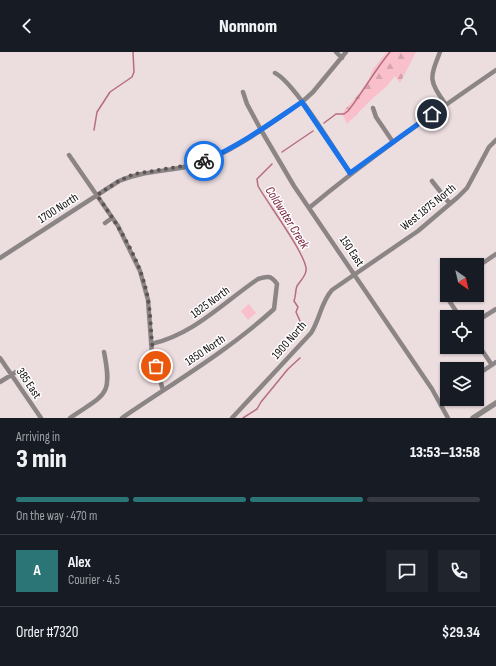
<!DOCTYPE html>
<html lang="en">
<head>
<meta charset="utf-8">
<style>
	:root { --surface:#171b24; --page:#20242c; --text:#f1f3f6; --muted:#9ea1a6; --line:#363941; --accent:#2b7577 }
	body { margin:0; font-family:"Sofia Sans Condensed",sans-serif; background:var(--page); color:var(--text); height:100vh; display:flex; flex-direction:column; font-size:15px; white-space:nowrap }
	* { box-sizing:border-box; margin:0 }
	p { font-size:13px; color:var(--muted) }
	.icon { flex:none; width:22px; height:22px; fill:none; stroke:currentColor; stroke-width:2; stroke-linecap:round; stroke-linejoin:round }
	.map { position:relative; height:366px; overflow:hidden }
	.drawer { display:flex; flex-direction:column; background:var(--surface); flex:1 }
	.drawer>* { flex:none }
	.needle { width:26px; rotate:146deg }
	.fabs { position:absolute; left:440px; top:206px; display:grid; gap:8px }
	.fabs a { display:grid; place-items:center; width:44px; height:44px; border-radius:0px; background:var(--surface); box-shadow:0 1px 3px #0004; font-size:20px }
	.pin { position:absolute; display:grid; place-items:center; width:34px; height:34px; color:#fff; margin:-17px; border:2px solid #fff; border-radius:50%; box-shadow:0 1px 4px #0007 }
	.courier { position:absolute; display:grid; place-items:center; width:40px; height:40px; margin:-20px; border:3px solid #1a73e8; border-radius:50%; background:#fff; color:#222; box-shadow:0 1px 5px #0007 }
	.overview em { font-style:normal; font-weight:800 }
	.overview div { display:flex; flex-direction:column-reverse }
	.overview { display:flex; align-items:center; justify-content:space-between; height:68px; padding:0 16px }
	h1 { font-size:26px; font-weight:800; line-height:30px }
	.bar { display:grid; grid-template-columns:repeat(4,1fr); gap:6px 4px; align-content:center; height:48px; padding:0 16px }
	.bar i { height:5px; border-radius:3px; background:var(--line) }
	.bar .active { background:var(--accent) }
	.bar p { grid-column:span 4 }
	.line { display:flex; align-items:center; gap:10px; padding:0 16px; border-top:1px solid var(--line) }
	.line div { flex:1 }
	.round { display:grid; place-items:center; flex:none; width:42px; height:42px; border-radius:0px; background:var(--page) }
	header { display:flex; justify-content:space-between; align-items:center; height:52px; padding:0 16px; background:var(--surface); font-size:18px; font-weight:800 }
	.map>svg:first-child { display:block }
	.forest { fill:url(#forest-firs) }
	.pitch { fill:#f9bfca }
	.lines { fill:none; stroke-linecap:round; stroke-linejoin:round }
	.stream { stroke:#b66d7d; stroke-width:1.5 }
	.minor { stroke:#8c8586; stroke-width:4.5 }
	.tertiary { stroke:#8c8586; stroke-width:5.5 }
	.done { stroke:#5c5455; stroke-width:4; stroke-dasharray:0 7.2 }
	.route { stroke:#1a73e8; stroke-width:5 }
	.labels { text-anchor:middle; stroke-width:3; stroke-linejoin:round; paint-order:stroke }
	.street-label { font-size:12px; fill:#0f0a0b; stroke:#fff }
	.water-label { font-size:13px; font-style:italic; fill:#781e3a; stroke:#fff }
</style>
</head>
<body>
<header><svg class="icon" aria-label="back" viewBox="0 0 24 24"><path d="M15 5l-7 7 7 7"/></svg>Nomnom<svg class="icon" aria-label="person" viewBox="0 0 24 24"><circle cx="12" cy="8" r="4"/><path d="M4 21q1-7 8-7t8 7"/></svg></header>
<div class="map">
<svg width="496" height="366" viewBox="0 0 496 366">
	<defs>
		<pattern id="forest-firs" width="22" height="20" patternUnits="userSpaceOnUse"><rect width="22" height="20" fill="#f9bfca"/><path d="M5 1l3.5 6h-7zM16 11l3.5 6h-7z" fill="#d4a3ac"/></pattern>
	</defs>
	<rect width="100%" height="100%" fill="#ecdddf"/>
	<path class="forest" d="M387 0H416L400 31 395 24 386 35 373 46 347 72 342 61 357 44 369 27 373 17Z"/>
	<path class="pitch" d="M249 252 256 261 248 268 241 259Z"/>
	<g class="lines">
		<path class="stream" d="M324 71 336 62H344L348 59C364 39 374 19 390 0
			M94 78 97 60 110 40 132 25 134 20 133 0
			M282 100 313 79
			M272 112 257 127 258 134C266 149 309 206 306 219 305 225 300 229 297 234 295 239 296 244 294 249L298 255 296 260 300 269 301 276
			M243 366 257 357 261 350 288 317 300 306"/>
		<path class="minor" d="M336 0 342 6
			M440 0C429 28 429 28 446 53
			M275 21C294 30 336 100 350 121
			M243 40 247 52 261 78 294 134 432 337 448 366
			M373 56 376 65 393 90
			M69 103 118 174 140 219 148 248 152 302 163 338
			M432 129 450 152
			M309 156C369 106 432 62 496 18
			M105 171 112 166
			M0 206 119 129C144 118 171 120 197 112 231 102 272 70 302 50L313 40 346 0
			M477 215 496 202
			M447 237 446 244 460 265
			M477 269 496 257
			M477 291 492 313
			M0 306 41 366
			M477 323 496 310
			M0 330 16 320
			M70 366C105 342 113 345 104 300
			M122 366C173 331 228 299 274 257L277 232C271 223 267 224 258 227 224 250 193 283 151 292
			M232 366 311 281C320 267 321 250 332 238L418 179 458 145 467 136 489 95 496 88"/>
		<path class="tertiary" d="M473 366 496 351"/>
	</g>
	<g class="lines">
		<path class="done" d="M156 314C150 292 152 270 148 247 141 208 119 175 97 143L119 129 134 122 196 112 204 109"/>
		<path class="route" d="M204 109C239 94 271 71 302 50L350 121 432 62"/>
	</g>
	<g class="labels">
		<g class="street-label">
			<text transform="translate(428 155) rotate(-39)" y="4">West 1875 North</text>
			<text transform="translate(58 156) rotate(-33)" y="4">1700 North</text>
			<text transform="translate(352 199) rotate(56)" y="4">150 East</text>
			<text transform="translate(210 250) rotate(-36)" y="4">1825 North</text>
			<text transform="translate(289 288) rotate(-49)" y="4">1900 North</text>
			<text transform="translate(205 298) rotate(-34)" y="4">1850 North</text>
			<text transform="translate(29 331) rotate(56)" y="4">385 East</text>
		</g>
		<g class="water-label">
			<text transform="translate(288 165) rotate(58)" y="5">Coldwater Creek</text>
		</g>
	</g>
</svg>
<div class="fabs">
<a><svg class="needle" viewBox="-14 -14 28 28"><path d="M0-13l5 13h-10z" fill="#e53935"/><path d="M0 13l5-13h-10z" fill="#9ea1a6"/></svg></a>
<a><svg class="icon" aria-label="locate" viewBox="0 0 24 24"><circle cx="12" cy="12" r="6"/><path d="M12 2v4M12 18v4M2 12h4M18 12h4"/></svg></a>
<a><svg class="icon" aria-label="layers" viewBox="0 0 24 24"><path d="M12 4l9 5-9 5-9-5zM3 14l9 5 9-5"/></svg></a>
</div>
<div class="pin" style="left:156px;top:314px;background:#ea580c"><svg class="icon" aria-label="bag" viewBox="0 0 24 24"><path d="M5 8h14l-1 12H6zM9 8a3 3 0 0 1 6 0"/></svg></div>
<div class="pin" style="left:432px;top:62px;background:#1f2937"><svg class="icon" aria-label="home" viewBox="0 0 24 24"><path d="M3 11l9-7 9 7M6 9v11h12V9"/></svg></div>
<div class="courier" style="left:204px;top:109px"><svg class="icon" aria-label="bike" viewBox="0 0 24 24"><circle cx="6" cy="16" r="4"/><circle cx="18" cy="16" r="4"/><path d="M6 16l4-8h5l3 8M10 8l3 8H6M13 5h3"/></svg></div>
</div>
<section class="drawer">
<div class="overview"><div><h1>3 min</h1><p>Arriving in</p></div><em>13:53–13:58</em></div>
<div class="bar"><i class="active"></i><i class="active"></i><i class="active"></i><i></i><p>On the way · 470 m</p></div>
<div class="line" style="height:72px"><b class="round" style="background:var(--accent);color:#fff">A</b><div><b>Alex</b><p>Courier · 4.5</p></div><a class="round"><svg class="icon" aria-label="chat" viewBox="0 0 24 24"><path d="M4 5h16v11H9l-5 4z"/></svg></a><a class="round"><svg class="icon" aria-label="phone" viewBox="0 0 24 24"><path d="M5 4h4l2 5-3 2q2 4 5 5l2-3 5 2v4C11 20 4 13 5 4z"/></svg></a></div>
<div class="line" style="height:52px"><div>Order #7320</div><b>$29.34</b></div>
</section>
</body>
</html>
